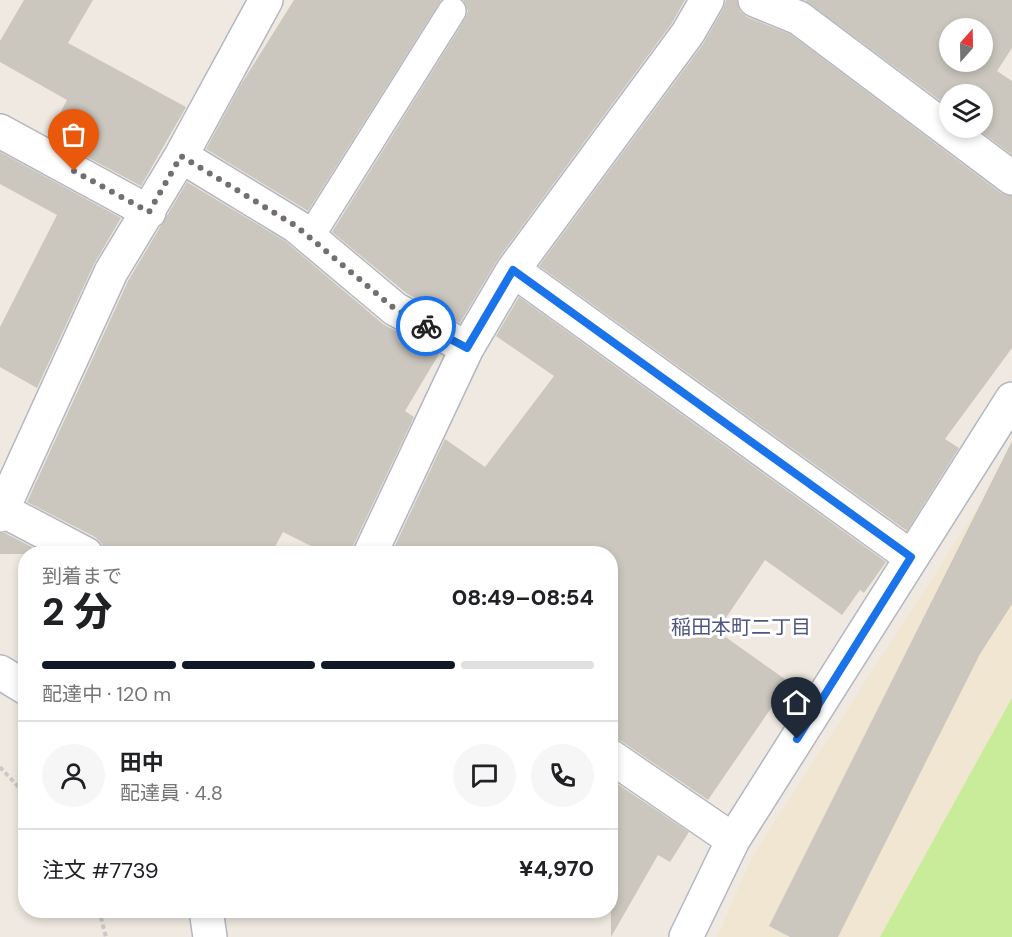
<!DOCTYPE html>
<html lang="ja">
<head>
<meta charset="utf-8">
<style>
	:root { --surface:#fff; --page:#f6f6f6; --text:#202124; --muted:#757577; --line:#e0e0e0; --accent:#111827 }
	body { margin:0; font-family:"DM Sans","Noto Sans JP",sans-serif; background:var(--page); color:var(--text); height:100vh; display:flex; flex-direction:column; font-size:22px; white-space:nowrap }
	* { box-sizing:border-box; margin:0 }
	p { font-size:20px; color:var(--muted) }
	.icon { flex:none; width:33px; height:33px; fill:none; stroke:currentColor; stroke-width:2; stroke-linecap:round; stroke-linejoin:round }
	.map { position:relative; flex:1; overflow:hidden }
	.sheet { position:absolute; left:18px; top:546px; width:600px; height:372px; display:flex; flex-direction:column; background:var(--surface); border-radius:24px; box-shadow:0 3px 9px #0003 }
	.sheet>* { flex:none }
	.needle { width:39px; rotate:20deg }
	.fabs { position:absolute; left:939px; top:18px; display:grid; gap:12px }
	.fabs a { display:grid; place-items:center; width:54px; height:54px; border-radius:50%; background:var(--surface); box-shadow:0 3px 9px #0003; font-size:30px }
	.pin { position:absolute; display:grid; place-items:center; width:51px; height:51px; color:#fff; margin:-62px -26px; border-radius:50% 50% 50% 0; rotate:-45deg; box-shadow:0 0 6px #0007 }
	.pin .icon { rotate:45deg }
	.courier { position:absolute; display:grid; place-items:center; width:60px; height:60px; margin:-30px; border:4px solid #1a73e8; border-radius:50%; background:#fff; color:#222; box-shadow:0 2px 8px #0007 }
	.head em { font-style:normal; font-weight:800 }
	.head div { display:flex; flex-direction:column-reverse }
	.head { display:flex; align-items:center; justify-content:space-between; height:102px; padding:0 24px }
	h1 { font-size:39px; font-weight:800; line-height:45px }
	.bar { display:grid; grid-template-columns:repeat(4,1fr); gap:9px 6px; align-content:center; height:72px; padding:0 24px }
	.bar i { height:8px; border-radius:4px; background:var(--line) }
	.bar .current { background:var(--accent) }
	.bar p { grid-column:span 4 }
	.line { display:flex; align-items:center; gap:15px; padding:0 24px; border-top:2px solid var(--line) }
	.line div { flex:1 }
	.round { display:grid; place-items:center; flex:none; width:63px; height:63px; border-radius:32px; background:var(--page) }
	.map>svg:first-child { display:block }
	.education { fill:#f0e6d1 }
	.pitch { fill:#c9ec9a }
	.building { fill:#cbc7bf; fill-rule:evenodd }
	.lines { fill:none; stroke-linecap:round; stroke-linejoin:round }
	.lane-casing { stroke:#b4b7c1; stroke-width:30 }
	.street-casing { stroke:#b4b7c1; stroke-width:36 }
	.path { stroke:#c9c9c9; stroke-width:4; stroke-dasharray:4.5 3; stroke-linecap:butt }
	.lane { stroke:#fff; stroke-width:27 }
	.street { stroke:#fff; stroke-width:33 }
	.done { stroke:#726f6d; stroke-width:6; stroke-dasharray:0 10.8 }
	.route { stroke:#1a73e8; stroke-width:8 }
	.labels { text-anchor:middle; stroke-width:6; stroke-linejoin:round; paint-order:stroke }
	.neighbourhood-label { font-size:20px; fill:#4d5680; stroke:#fff }
</style>
</head>
<body>
<div class="map">
<svg width="1012" height="937" viewBox="0 0 1012 937">
	<rect width="100%" height="100%" fill="#efe9e1"/>
	<path class="education" d="M1012 455V937H717L752 857Z"/>
	<path class="pitch" d="M1012 698V937H880Z"/>
	<path class="building" d="M24 0H93L68 43 186 107 141 186 48 136 67 100 0 62V41Z
		M294 0H441L308 211 206 149 240 86Z
		M463 0H685L672 23 498 259 460 323 406 293 332 232 465 19 468 11Z
		M726 0H737L740 11 747 17 790 34 1001 193 1012 196V348L945 439 959 448 907 531 539 266 703 44 723 9Z
		M805 0H1012V48L997 71 1012 81V155L976 128H982V94H950V108ZM950 28H982V62H950Z
		M0 152 121 218 94 264 37 388 0 367V327L57 215 0 184Z
		M187 182 285 241 383 324 439 354 405 411 414 417 353 546 352 554H327L283 532 271 554H105L102 544 95 537 27 502 128 281Z
		M519 297 886 562 864 593 860 590 842 615 765 560 717 631 789 682 708 800 621 741 610 737V554H391L445 439 485 467 554 376 496 336Z
		M1012 441V604L980 654 838 937H790L769 926Z
		M0 533H5L45 554H0Z
		M610 779 689 832 670 862 658 855 611 937Z"/>
	<g class="lines">
		<g class="lane-casing">
			<path id="lane" d="M310 237 452 11"/>
		</g>
		<g class="street-casing">
			<path id="street" d="M755 0 799 18 1012 178
				M0 131 149 212
				M181 156 296 226 395 309 467 348
				M513 270 911 557
				M2 510 86 554
				M0 515 111 272 181 156 266 0
				M370 554 467 348 513 270 688 33 707 0
				M0 672 26 688
				M610 756 733 840
				M206 910 210 937
				M686 937 733 840 1012 399"/>
		</g>
		<path class="path" d="M0 767 26 795
			M99 910 106 937"/>
		<use href="#lane" class="lane"/>
		<use href="#street" class="street"/>
	</g>
	<g class="lines">
		<path class="done" d="M74 171 149 212 181 156 296 226 395 309 426 326"/>
		<path class="route" d="M426 326 467 348 513 270 911 557 797 739"/>
	</g>
	<g class="labels">
		<g class="neighbourhood-label">
			<text x="741" y="634">稲田本町二丁目</text>
		</g>
	</g>
</svg>
<div class="fabs">
<a><svg class="needle" viewBox="-14 -14 28 28"><path d="M0-13l5 13h-10z" fill="#e53935"/><path d="M0 13l5-13h-10z" fill="#757577"/></svg></a>
<a><svg class="icon" aria-label="layers" viewBox="0 0 24 24"><path d="M12 4l9 5-9 5-9-5zM3 14l9 5 9-5"/></svg></a>
</div>
<div class="pin" style="left:74px;top:171px;background:#ea580c"><svg class="icon" aria-label="bag" viewBox="0 0 24 24"><path d="M5 8h14l-1 12H6zM9 8a3 3 0 0 1 6 0"/></svg></div>
<div class="pin" style="left:797px;top:739px;background:#1f2937"><svg class="icon" aria-label="home" viewBox="0 0 24 24"><path d="M3 11l9-7 9 7M6 9v11h12V9"/></svg></div>
<div class="courier" style="left:426px;top:326px"><svg class="icon" aria-label="bike" viewBox="0 0 24 24"><circle cx="6" cy="16" r="4"/><circle cx="18" cy="16" r="4"/><path d="M6 16l4-8h5l3 8M10 8l3 8H6M13 5h3"/></svg></div>
<section class="sheet">
<div class="head"><div><h1>2 分</h1><p>到着まで</p></div><em>08:49–08:54</em></div>
<div class="bar"><i class="current"></i><i class="current"></i><i class="current"></i><i></i><p>配達中 · 120 m</p></div>
<div class="line" style="height:108px"><a class="round"><svg class="icon" aria-label="person" viewBox="0 0 24 24"><circle cx="12" cy="8" r="4"/><path d="M4 21q1-7 8-7t8 7"/></svg></a><div><b>田中</b><p>配達員 · 4.8</p></div><a class="round"><svg class="icon" aria-label="chat" viewBox="0 0 24 24"><path d="M4 5h16v11H9l-5 4z"/></svg></a><a class="round"><svg class="icon" aria-label="phone" viewBox="0 0 24 24"><path d="M5 4h4l2 5-3 2q2 4 5 5l2-3 5 2v4C11 20 4 13 5 4z"/></svg></a></div>
<div class="line" style="height:78px"><div>注文 #7739</div><b>¥4,970</b></div>
</section>
</div>
</body>
</html>
